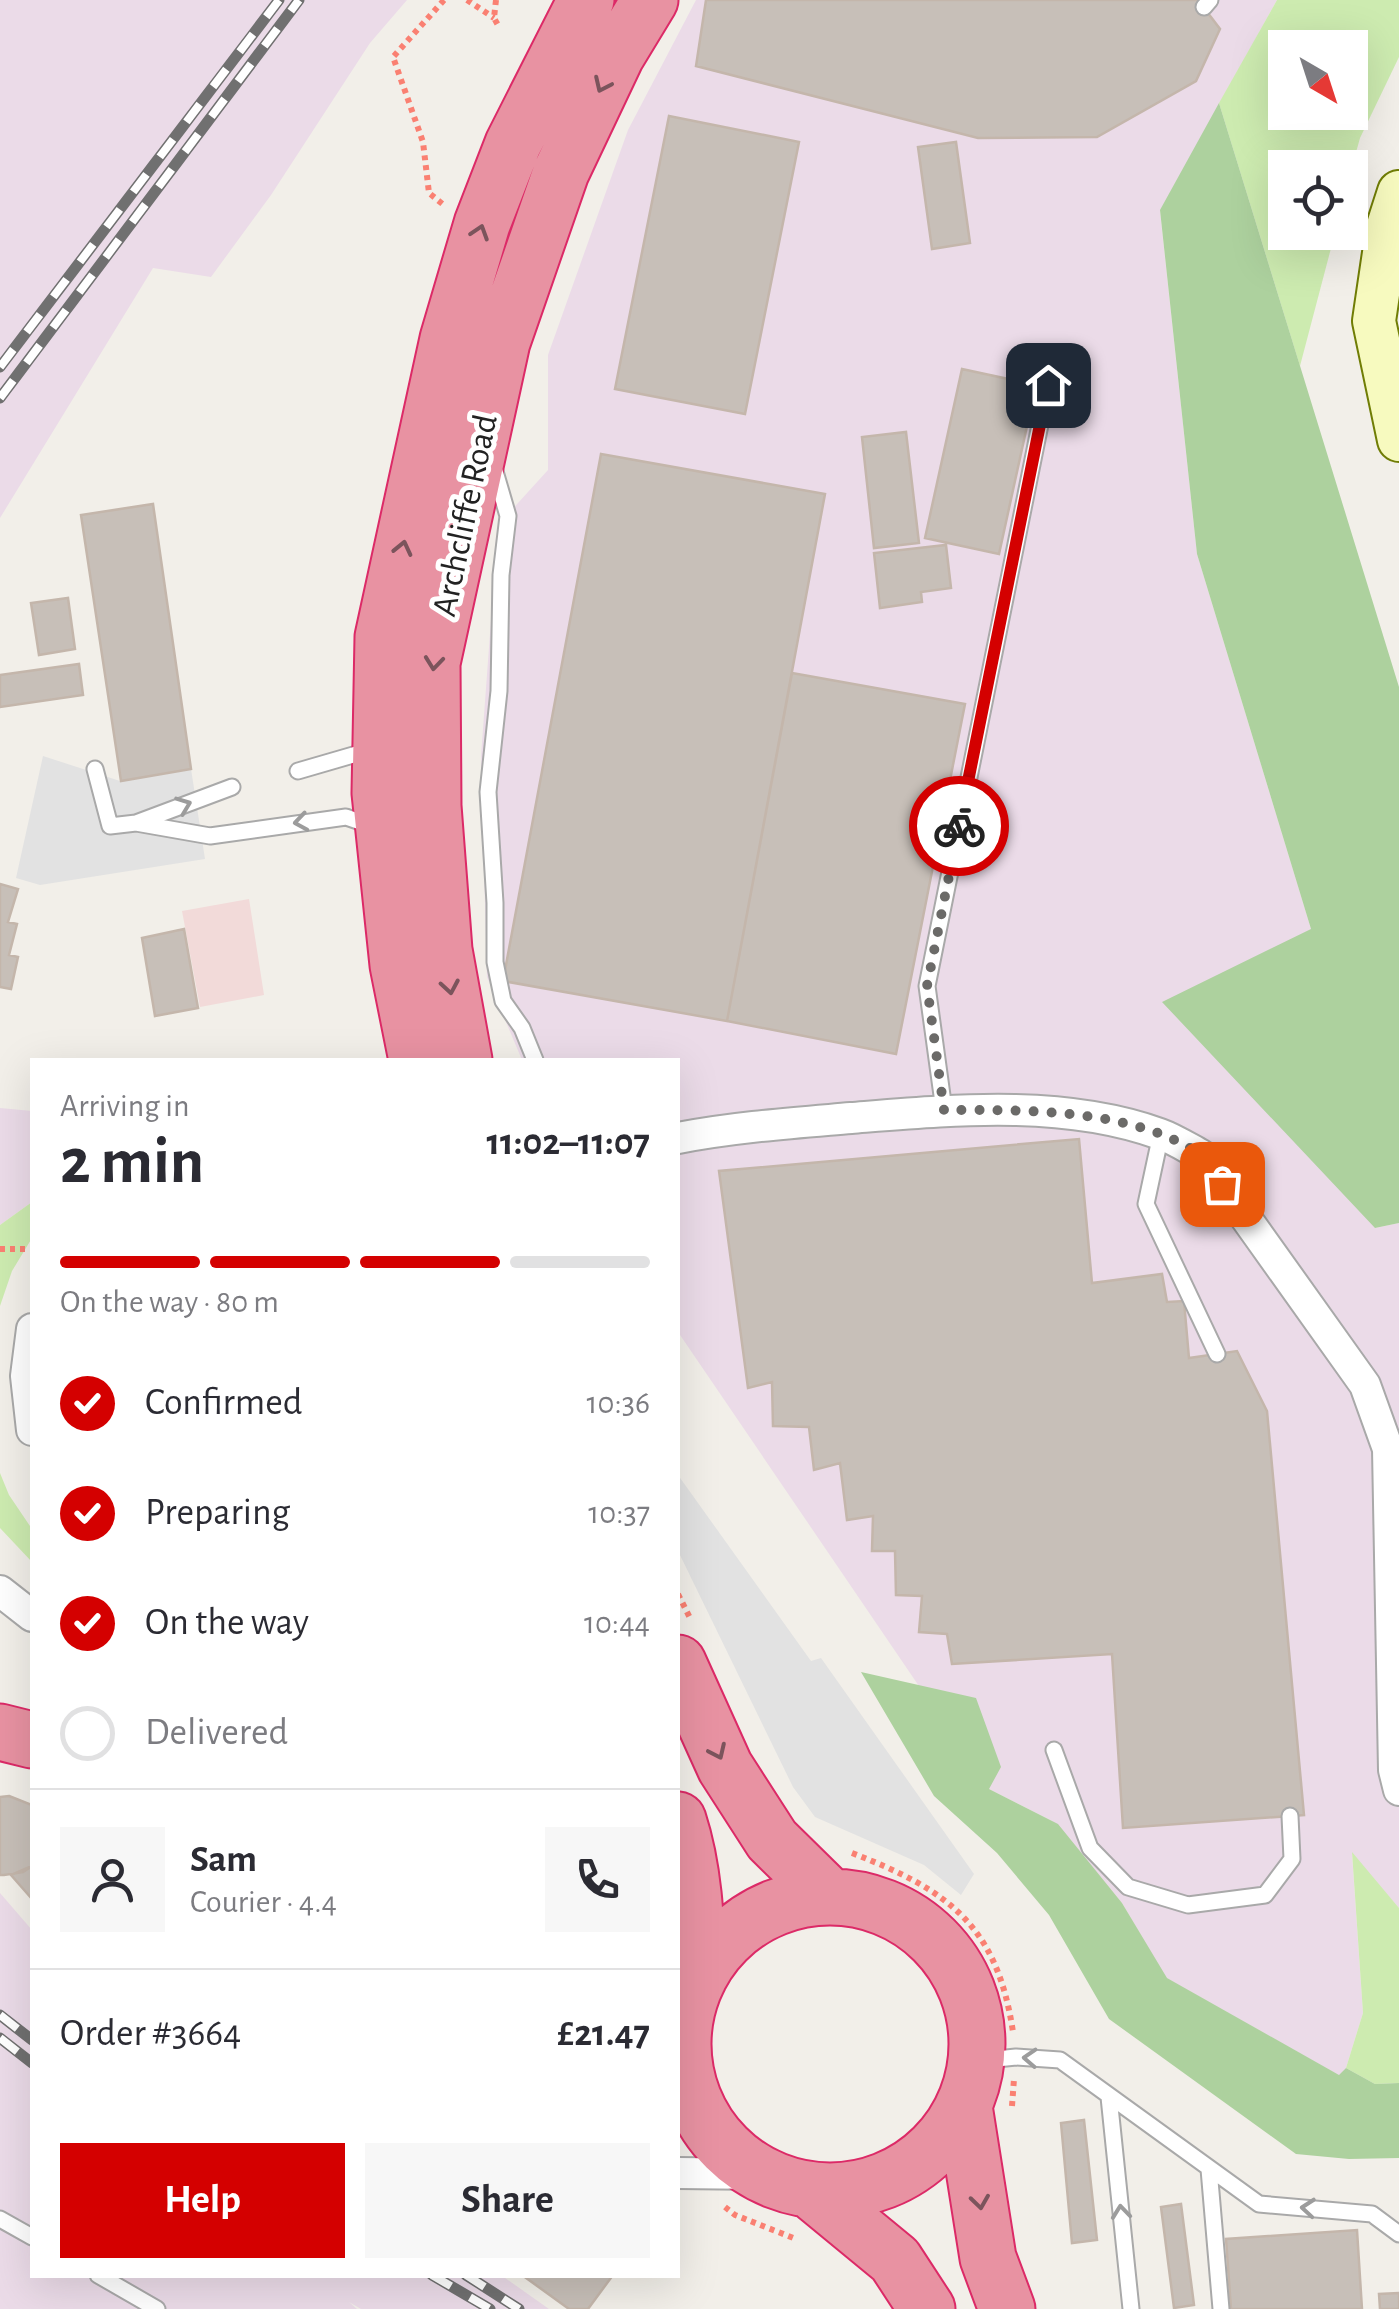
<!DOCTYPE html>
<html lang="en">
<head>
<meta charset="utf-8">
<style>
	:root { --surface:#fff; --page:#f7f7f7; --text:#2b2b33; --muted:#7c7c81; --line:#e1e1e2; --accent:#d40000 }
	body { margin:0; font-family:"Alegreya Sans",sans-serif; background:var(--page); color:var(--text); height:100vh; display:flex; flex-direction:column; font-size:38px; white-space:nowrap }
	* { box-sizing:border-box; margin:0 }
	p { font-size:32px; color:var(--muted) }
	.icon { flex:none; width:55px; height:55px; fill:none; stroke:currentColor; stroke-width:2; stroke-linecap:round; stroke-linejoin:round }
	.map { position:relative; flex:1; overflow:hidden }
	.side { position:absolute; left:30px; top:1058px; width:650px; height:1220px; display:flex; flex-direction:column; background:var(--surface); border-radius:0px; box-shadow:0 10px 40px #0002 }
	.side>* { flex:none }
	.needle { width:65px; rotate:141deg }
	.tools { position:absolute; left:1268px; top:30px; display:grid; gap:20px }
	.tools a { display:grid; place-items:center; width:100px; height:100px; border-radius:0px; background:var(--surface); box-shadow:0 10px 40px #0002; font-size:50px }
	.pin { position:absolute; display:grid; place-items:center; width:85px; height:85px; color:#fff; margin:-42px; border-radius:20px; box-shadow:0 5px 15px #0006 }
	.courier { position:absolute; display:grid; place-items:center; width:100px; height:100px; margin:-50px; border:8px solid #d40000; border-radius:50%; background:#fff; color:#222; box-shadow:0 2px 12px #0007 }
	.head em { font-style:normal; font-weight:600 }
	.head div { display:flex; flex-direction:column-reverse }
	.head { display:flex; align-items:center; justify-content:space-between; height:170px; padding:0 30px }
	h1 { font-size:65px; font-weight:600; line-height:75px }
	.bar { display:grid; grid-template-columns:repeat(4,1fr); gap:15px 10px; align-content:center; height:120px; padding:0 30px }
	.bar i { height:12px; border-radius:8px; background:var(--line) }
	.bar .selected { background:var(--accent) }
	.bar p { grid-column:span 4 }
	.line { display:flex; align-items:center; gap:25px; padding:0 30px; border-top:2px solid var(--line) }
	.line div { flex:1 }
	.round { display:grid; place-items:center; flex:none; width:105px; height:105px; border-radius:0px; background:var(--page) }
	ol { padding:0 30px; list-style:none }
	li { display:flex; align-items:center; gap:30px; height:110px }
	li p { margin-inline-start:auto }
	li .icon { padding:10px; border-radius:50%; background:var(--accent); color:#fff; stroke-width:4 }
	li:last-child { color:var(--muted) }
	li i { width:55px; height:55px; border:5px solid var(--line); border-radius:50% }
	.primary-button { display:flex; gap:20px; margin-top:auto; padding:20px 30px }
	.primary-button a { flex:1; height:115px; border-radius:0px; background:var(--accent); color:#fff; font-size:40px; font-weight:600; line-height:115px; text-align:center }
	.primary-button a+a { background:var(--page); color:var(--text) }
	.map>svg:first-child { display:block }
	.commercial { fill:#f2dad9 }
	.industrial { fill:#ebdbe8 }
	.grass { fill:#cdebb0; fill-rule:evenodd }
	.forest { fill:#add19e }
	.parking { fill:#e2e2e2 }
	.building { fill:#c7bfb8; stroke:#c4b6ab; stroke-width:2.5 }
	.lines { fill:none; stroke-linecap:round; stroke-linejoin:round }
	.lane-casing { stroke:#a9a9a9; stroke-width:19 }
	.street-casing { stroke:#a9a9a9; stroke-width:34 }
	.secondary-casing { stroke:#707d05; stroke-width:46 }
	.highway-casing { stroke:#dc2a67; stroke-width:59 }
	.path { stroke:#fa8072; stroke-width:6; stroke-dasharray:5 5; stroke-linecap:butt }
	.lane { stroke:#fff; stroke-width:15 }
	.street { stroke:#fff; stroke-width:30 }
	.secondary { stroke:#f7fabf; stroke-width:42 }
	.highway { stroke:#e892a2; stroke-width:55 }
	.rail-casing { stroke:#707070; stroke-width:11 }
	.rail { stroke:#fff; stroke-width:8; stroke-dasharray:22; stroke-linecap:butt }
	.oneway { stroke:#7b545c }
	.oneway2 { stroke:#9c9c9c }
	.done { stroke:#6b6a68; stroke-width:10; stroke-dasharray:0 18 }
	.route { stroke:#d40000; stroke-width:12 }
	.labels { text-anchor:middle; stroke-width:10; stroke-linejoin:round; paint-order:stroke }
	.street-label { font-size:35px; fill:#222; stroke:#fff }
</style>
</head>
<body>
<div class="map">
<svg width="1399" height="2309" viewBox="0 0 1399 2309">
	<rect width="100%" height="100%" fill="#f2efe9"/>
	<path class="commercial" d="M249 899 264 995 200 1007 182 911Z"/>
	<path class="industrial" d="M0 0H407L370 43 271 195 211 277 153 268 0 518Z
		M696 0H1277L1160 211 1197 554 1311 929 1375 1228 1399 1223V1908L1352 1854 1363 2013 1346 2068 1340 2076 1166 1978 1122 1903 1052 1821 989 1789 678 1332V1060H522L487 977 481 756 498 525 548 470V355L628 130Z
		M0 1108 32 1111V1202L0 1225Z
		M0 1893 32 1930V2275H501L549 2309H361L349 2302 357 2309H0Z"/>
	<path class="grass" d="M1277 0H1399V57L1360 138 1350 174V168H1285V232L1335 233 1300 366 1219 103ZM1285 48H1350V112H1285Z
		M32 1202V1238L12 1271 0 1306V1225Z
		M0 1473 9 1495 32 1529V1562L0 1528Z
		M1352 1852 1399 1908V2083L1375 2084 1346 2068 1363 2013Z"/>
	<path class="forest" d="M1219 103 1399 687V1223L1375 1228 1162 1002 1311 929 1197 554 1160 210Z
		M861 1672 976 1698 1001 1767 989 1789 1058 1824 1122 1903 1167 1978 1339 2075 1346 2068 1375 2084 1399 2083V2158L1349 2159 1296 2154 1109 2019 1049 1915 997 1853 934 1796Z"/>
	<path class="parking" d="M43 756 120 781 191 769 205 859 40 885 16 878Z
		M678 1475 811 1661 821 1658 974 1874 961 1895 924 1865 815 1817 793 1787 678 1551Z"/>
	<path class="building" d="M706 0H1198L1220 29 1196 81 1097 137 978 138 696 66Z
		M669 116 799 142 745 414 615 389Z
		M956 142 970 243 932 249 918 147Z
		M962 369 1036 385 999 554 925 538Z
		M906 432 919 543 874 548 862 437Z
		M601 454 825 494 727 1021 503 981Z
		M153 504 191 769 121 781 81 515Z
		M946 545 951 588 921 592 922 602 880 608 874 553Z
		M68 598 75 649 39 655 31 603Z
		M79 664 83 695 0 707V675Z
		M792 673 965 704 896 1054 727 1021Z
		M0 884 18 889 8 922 17 924 9 955 18 957 11 989 0 987Z
		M184 929 198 1008 155 1016 142 938Z
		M1079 1139 1092 1283 1162 1274 1167 1302 1184 1301 1189 1358 1237 1351 1267 1411 1304 1815 1123 1828 1112 1654 952 1664 947 1634 919 1632 922 1596 896 1595 895 1551H872L873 1516 847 1520 840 1463 814 1470 809 1427 773 1426 772 1382 748 1388 719 1171Z
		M9 1796 32 1805V1866L23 1872 4 1875H0V1797Z
		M32 1866V1899L11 1875Z
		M1084 2120 1097 2240 1072 2243 1061 2123Z
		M1181 2204 1194 2305 1174 2308 1161 2207Z
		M1357 2230 1362 2309H1231L1226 2239Z
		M522 2275H613L588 2309H569Z
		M1399 2293V2309H1380L1379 2294Z"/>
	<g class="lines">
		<g class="lane-casing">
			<path id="lane" d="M1204 7 1210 0
				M494 468 508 516 501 575 499 691 488 792 495 903V962L503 1001 522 1028 535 1060
				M95 769 110 826 136 823 232 787
				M298 771 360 753 368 746
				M136 823 210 836 346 817 372 826
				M944 1110 927 986 1048 385
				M1161 1134 1146 1204 1217 1354
				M1054 1750 1090 1848 1128 1887 1188 1905 1265 1895 1292 1859 1290 1816
				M977 2061 1016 2057 1060 2060 1259 2204 1372 2214 1399 2234
				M1109 2097 1131 2309
				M1209 2169 1221 2309
				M0 2219 32 2237
				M98 2275 157 2309"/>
		</g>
		<g class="street-casing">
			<path id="street" d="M678 1138C735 1127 793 1123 851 1118 952 1110 1063 1099 1160 1134 1174 1139 1188 1148 1201 1155L1365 1385 1388 1449 1394 1770 1399 1790
				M32 1329 26 1376 32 1430
				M0 1591 32 1616
				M678 2112 692 2097
				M678 2173 761 2174"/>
		</g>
		<g class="secondary-casing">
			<path id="secondary" d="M1399 192 1388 226 1374 321 1399 440"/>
		</g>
		<g class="highway-casing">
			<path id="highway" d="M417 1060 398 965 380 793 383 637 448 339 482 224 513 144 586 0
				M464 1060 444 950 433 806 432 663 502 342 561 172 616 56 650 0
				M678 1663 725 1767 772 1840 829 1896
				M0 1732 32 1740
				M678 1820C695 1872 696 1925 698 1980
				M683 2044a147 147 0 1 1 294 0a147 147 0 1 1-294 0Z
				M964 2106 988 2258 1007 2309
				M810 2190 895 2260 927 2309"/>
		</g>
		<path class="path" d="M444 0 393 57 423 142 429 193 445 206
			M467 0 494 18
			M496 0 494 18 499 27
			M0 1249H32
			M678 1594 691 1620
			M852 1853C948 1890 997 1925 1013 2032
			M1012 2106 1014 2079
			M725 2207 735 2215 796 2239"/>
		<use href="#lane" class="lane"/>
		<use href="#street" class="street"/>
		<use href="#secondary" class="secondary"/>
		<use href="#highway" class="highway"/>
		<g class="rail-casing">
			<path id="rail" d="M0 367 279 0
				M0 398 299 0
				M0 2015 32 2040
				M0 2038 32 2063
				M432 2275 490 2309
				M466 2275 519 2309"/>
		</g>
		<use href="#rail" class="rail"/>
	</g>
	<defs><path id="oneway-chevron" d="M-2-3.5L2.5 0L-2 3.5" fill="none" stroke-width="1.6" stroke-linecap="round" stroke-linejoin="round" transform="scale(2.5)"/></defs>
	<g class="oneway">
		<use href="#oneway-chevron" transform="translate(602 85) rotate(115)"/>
		<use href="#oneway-chevron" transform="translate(480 232) rotate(-72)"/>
		<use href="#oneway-chevron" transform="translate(403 548) rotate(-77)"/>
		<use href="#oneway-chevron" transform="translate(434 663) rotate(96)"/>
		<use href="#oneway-chevron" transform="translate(450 987) rotate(80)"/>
		<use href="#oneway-chevron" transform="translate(718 1752) rotate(65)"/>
		<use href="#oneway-chevron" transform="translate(980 2202) rotate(82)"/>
	</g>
	<g class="oneway2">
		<use href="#oneway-chevron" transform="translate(184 805) rotate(-21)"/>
		<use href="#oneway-chevron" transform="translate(301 822) rotate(171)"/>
		<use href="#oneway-chevron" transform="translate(1030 2058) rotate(-177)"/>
		<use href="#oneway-chevron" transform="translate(1308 2208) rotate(-175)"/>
		<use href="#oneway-chevron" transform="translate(1121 2212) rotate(-96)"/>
	</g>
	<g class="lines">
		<path class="done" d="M959 826 927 986 944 1110C1022 1110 1130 1108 1198 1153 1208 1160 1215 1174 1222 1184"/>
		<path class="route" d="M959 826 1048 385"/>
	</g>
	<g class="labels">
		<g class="street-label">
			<text transform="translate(464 515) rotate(-78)" y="12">Archcliffe Road</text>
		</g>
	</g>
</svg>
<div class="tools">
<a><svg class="needle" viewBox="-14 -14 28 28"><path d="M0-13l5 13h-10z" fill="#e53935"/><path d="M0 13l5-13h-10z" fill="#7c7c81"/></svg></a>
<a><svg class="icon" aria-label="locate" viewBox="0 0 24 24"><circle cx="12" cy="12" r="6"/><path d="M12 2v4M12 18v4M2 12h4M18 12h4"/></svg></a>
</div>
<div class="pin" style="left:1222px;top:1184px;background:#ea580c"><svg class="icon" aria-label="bag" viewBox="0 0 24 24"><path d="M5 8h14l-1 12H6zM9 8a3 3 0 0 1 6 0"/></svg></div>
<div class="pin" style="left:1048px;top:385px;background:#1f2937"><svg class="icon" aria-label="home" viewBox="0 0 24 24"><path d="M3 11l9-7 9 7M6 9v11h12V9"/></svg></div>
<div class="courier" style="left:959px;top:826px"><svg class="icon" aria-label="bike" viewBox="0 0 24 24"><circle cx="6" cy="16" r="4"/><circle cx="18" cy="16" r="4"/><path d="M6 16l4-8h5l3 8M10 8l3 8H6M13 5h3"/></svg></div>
<section class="side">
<div class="head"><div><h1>2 min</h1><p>Arriving in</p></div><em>11:02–11:07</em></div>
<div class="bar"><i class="selected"></i><i class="selected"></i><i class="selected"></i><i></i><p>On the way · 80 m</p></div>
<ol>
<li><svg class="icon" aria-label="check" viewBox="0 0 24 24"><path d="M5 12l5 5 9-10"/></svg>Confirmed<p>10:36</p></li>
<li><svg class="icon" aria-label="check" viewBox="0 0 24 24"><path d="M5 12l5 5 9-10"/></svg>Preparing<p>10:37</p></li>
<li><svg class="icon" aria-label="check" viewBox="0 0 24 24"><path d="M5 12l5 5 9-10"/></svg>On the way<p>10:44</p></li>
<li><i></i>Delivered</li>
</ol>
<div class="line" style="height:180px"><a class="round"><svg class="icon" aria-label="person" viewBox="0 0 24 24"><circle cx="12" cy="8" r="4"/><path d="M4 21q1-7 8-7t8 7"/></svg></a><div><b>Sam</b><p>Courier · 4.4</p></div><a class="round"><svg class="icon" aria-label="phone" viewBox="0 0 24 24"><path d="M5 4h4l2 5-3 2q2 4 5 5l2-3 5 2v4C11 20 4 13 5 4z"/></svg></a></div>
<div class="line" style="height:130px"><div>Order #3664</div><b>£21.47</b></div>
<div class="primary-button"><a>Help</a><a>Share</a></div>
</section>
</div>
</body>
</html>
